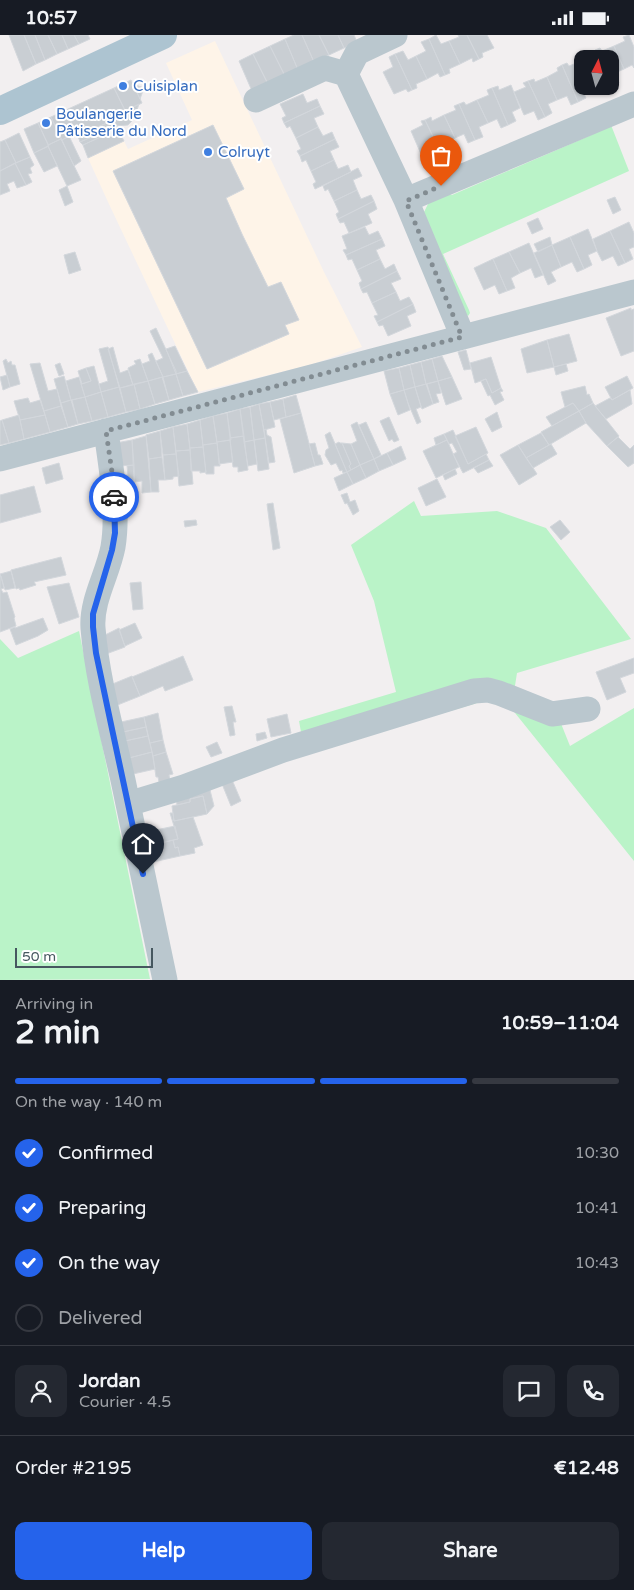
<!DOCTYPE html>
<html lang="en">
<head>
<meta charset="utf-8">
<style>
	:root { --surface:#171b24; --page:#242831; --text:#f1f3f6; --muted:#9ea1a6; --line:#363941; --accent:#2563eb }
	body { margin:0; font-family:"Varela Round",sans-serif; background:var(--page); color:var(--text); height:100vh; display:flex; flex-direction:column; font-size:19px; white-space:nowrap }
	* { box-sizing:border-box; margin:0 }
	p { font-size:16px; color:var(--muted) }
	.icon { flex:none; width:28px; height:28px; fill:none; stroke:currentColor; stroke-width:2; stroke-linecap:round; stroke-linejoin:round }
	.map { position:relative; height:945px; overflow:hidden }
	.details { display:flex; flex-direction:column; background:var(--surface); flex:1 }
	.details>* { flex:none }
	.needle { width:32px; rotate:6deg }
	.fabs { position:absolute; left:574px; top:15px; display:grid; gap:10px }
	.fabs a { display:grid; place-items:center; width:45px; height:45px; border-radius:10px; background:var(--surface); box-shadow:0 1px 4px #0004; font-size:25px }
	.scale { position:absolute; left:15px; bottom:12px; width:138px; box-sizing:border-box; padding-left:5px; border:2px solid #46575f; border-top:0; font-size:14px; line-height:18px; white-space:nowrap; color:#46575f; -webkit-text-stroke:4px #fff; paint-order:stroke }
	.pin { position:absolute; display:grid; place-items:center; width:42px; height:42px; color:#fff; margin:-51px -21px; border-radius:50% 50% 50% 0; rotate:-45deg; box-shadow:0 0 5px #0007 }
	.pin .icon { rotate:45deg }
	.courier { position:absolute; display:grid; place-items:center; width:50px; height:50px; margin:-25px; border:4px solid #2563eb; border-radius:50%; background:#fff; color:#222; box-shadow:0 1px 6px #0007 }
	.summary em { font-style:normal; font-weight:700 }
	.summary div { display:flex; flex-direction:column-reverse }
	.summary { display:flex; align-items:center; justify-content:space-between; height:85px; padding:0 15px }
	h1 { font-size:32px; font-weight:700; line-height:38px }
	.bar { display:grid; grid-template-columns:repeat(4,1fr); gap:8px 5px; align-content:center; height:60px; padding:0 15px }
	.bar i { height:6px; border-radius:4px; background:var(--line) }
	.bar .current { background:var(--accent) }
	.bar p { grid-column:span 4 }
	.line { display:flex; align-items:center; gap:12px; padding:0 15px; border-top:1px solid var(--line) }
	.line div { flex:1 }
	.round { display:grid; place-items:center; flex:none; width:52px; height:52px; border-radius:10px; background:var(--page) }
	ol { padding:0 15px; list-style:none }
	li { display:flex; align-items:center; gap:15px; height:55px }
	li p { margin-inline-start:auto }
	li .icon { padding:5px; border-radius:50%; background:var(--accent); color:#fff; stroke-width:4 }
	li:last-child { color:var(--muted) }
	li i { width:28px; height:28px; border:2px solid var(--line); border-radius:50% }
	.action { display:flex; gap:10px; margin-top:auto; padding:10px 15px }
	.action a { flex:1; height:58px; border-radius:10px; background:var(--accent); color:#fff; font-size:20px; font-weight:700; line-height:58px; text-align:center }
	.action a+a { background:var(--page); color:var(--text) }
	.status { display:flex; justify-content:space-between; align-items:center; height:35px; padding:0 25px; background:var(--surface); direction:ltr }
	.status svg { height:14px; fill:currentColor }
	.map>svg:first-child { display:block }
	.commercial { fill:#fef4e8 }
	.green { fill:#baf3c8 }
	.building { fill:#c9ced3; stroke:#d3d7dc }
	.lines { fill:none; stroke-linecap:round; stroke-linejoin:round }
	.minor { stroke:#bac7ce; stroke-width:25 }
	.major { stroke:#adc4d1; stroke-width:28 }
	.done { stroke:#828c92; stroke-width:5; stroke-dasharray:0 9 }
	.route { stroke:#2563eb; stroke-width:6 }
	.shop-dot { fill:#3f7fe0; stroke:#fff; stroke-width:2 }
	.labels { text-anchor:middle; stroke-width:4; stroke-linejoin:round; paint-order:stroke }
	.shop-label { font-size:15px; fill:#366cbe; stroke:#fff; text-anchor:start }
</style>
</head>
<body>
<div class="status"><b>10:57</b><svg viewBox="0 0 49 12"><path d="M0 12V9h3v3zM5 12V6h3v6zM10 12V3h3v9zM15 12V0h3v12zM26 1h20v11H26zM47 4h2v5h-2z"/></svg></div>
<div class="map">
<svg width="634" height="945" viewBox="0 0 634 945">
	<rect width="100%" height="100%" fill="#f2eff0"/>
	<path class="commercial" d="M215 6 324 237 362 312 310 330 198 357 108 167 88 123 124 106 128 114 192 85 166 28Z"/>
	<path class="green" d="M611 90 629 136 443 219 469 275 470 278 468 281 465 278 423 179 429 167 443 157 452 160 589 101Z
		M414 466 421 481 497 476 546 493 631 604 517 638 514 657 305 719 299 686 396 657 374 566 351 510Z
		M79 596 150 944 0 945V604L18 623Z
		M499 658 560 686 570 711 634 673V826Z"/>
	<path class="building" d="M9 0H24L36 29 23 36Z
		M24 0H35L45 25 36 29Z
		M35 0H48L57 19 45 25Z
		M48 0H62L68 14 57 19Z
		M62 0H74L79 9 68 14Z
		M74 0H88L90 4 79 9Z
		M294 0H302L314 27 298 35 285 4Z
		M302 0H319L329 20 314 27Z
		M319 0H338L344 13 329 20Z
		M338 0H354L357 7 344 13Z
		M436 0 441 9 449 6 460 29 449 34 450 38 445 40 429 4Z
		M458 0H467L479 24 473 27 472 23 460 29 449 6 459 2Z
		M467 0H487L494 13 482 18 483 22 479 24Z
		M629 0 634 12V33L632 30 624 34 614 11 625 6 623 2Z
		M285 4 298 35 285 41 270 11Z
		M429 4 445 40 440 42 438 38 427 44 416 21 426 16 421 7Z
		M270 11 285 41 268 49 253 19Z
		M614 11 624 34 615 38 619 48 611 51 610 48V24H599L595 15 600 13 602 16Z
		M403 16 408 25 416 21 427 44 416 49 417 53 412 55 395 19Z
		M253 19 268 49 252 56 239 26Z
		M395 19 412 55 408 57 406 54 394 59 383 37 393 32 389 22Z
		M579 27 582 34V51H585L581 53 586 63 578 67 562 30 567 28 569 31Z
		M562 30 578 67 571 70 567 61 557 65 547 42 558 36 557 33Z
		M547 42 557 65 548 69 552 78 545 82 528 46 534 44 535 47Z
		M131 45 142 68 125 76 114 53Z
		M528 46 545 82 538 85 534 76 524 80 514 57 526 52 523 48Z
		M133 49 144 53 140 64Z
		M511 50 520 73 512 77 516 86 508 90 492 53 498 51 499 55Z
		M114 53 127 79 77 101 66 75Z
		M492 53 508 90 501 93 497 84 488 88 477 65 489 60 487 55Z
		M303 59 307 68 317 64 320 71 284 88 282 83 286 81 280 69Z
		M477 65 488 88 479 92 483 102 475 105 459 69 464 67 466 70Z
		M139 69 134 84 128 90 117 91 80 107 78 101 127 79 125 76Z
		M459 69 475 105 468 108 464 99 455 103 444 80 456 75 454 71Z
		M320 71 324 79 314 83 318 92 296 103 290 91 287 93 284 88Z
		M66 75 76 98 62 105 51 82Z
		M444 80 455 103 446 108 450 117 442 120 425 85 431 82 432 86Z
		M51 82 61 104 48 110 38 88Z
		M425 85 442 120 435 124 431 114 421 119 411 96 423 90 421 86Z
		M38 88 49 111 34 118 24 94Z
		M213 90 244 154 226 163 242 199 268 252 281 247 299 285 285 290 289 299 207 334 113 136Z
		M117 91H119L118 94 83 110 80 107Z
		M318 92 323 101 332 97 335 104 300 121 297 116 301 114 296 103Z
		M118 94 124 106 88 123 83 110Z
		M19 98 30 122 16 128 5 105Z
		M69 101 81 126 74 131 62 105Z
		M61 104 81 145 67 151 48 111V110Z
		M335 104 339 112 330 116 334 125 311 136 306 125 302 127 300 121Z
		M5 105 16 128 0 136V107Z
		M48 111 57 131 44 137 34 118Z
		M30 122 34 130 30 133 32 138 28 139 32 147 26 150 15 128Z
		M334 125 338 134 348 130 351 137 315 154 313 149 316 147 311 136Z
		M15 128 26 150 17 153 14 146 7 149 10 156 0 160V136Z
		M358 133 362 141 353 145 357 155 334 166 328 154 325 156 323 151Z
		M67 151 73 167 65 171 59 155Z
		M357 155 361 164 371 160 374 166 338 184 336 179 339 177 334 166Z
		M615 162 621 175 613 179 607 165Z
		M374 166 377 174 368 179 372 188 349 198 344 187 340 188 338 184Z
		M538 183 543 194 532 199 527 188Z
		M629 187 634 198V212L629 214 633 224 625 228 610 196Z
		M365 192 369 200 378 196 382 204 346 220 343 215 347 214 342 201Z
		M588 194 597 216 588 220 592 230 584 234 570 202Z
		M610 196 625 228 618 231 613 221 602 226 597 216 593 204Z
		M550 202 552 210 538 217 534 209Z
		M570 202 584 234 577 237 572 227 561 232 552 210Z
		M382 204 385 211 376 215 380 224 357 235 352 224 348 225 346 220Z
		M529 208 543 240 535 243 531 233 520 238 509 217Z
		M552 210 561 232 551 237 556 246 548 250 534 218Z
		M75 217 81 235 69 239 64 220Z
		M509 217 520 238 511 243 515 253 507 256 493 224Z
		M380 224 385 234 394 229 397 236 361 254 359 248 362 246 357 235Z
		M493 224 507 256 499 259 495 250 484 255 474 233Z
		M397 236 401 244 391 248 396 257 372 268 367 257 363 258 361 254Z
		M396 257 400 266 409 262 413 269 377 287 374 281 378 280 372 268Z
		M413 269 416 277 407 281 411 291 388 301 383 290 379 291 377 287Z
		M631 273V275L634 274V316L621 321 606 283Z
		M156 293 176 336V339L163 342 156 326 163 323 150 296Z
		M569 299 577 326 554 332 547 305Z
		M547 305 554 332 527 338 521 314Z
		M175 311 187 336 176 339 166 314Z
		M108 312 119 352 101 357 99 349 108 346 99 314Z
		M113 312 120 338 128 335 133 350 120 353 108 314Z
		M466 315 471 334 464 335 458 317Z
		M152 318 163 342 148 346 142 329 150 326 148 320Z
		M442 321 452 342 438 346 432 324Z
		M491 322 501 353 492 358 486 344 475 348 470 328Z
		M6 324 8 328 11 326 12 330H15L20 349 10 352 3 326Z
		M140 324 148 346 133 350 128 333 136 329 134 326Z
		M432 324 438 346 426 349 421 327Z
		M421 327 426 349 415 352 410 330Z
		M40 328 48 356 57 354 61 371 44 376 30 329Z
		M60 328 64 339 59 341 55 330Z
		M566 329 568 336 556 340 554 332Z
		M410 330 415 352 404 355 399 333Z
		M94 331 101 357 85 362 81 349 91 346 86 333Z
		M86 333 91 346 82 349 78 336Z
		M399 333 404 355 390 359 384 336Z
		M187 336 198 357 183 361 176 339Z
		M176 339 183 361 169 365 163 342Z
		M7 340 10 352 3 355 0 342Z
		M64 341 71 365 61 368 54 344Z
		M627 341 633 353 612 365 605 352Z
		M79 342 85 362 71 365 66 346Z
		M162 342 169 365 155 369 148 346Z
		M452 342 462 364 446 370 438 346Z
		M486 344 492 358 501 353 503 356 500 357 504 365 495 370 490 360 488 361 481 346Z
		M148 346 155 369 140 374 134 349Z
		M438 346 441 358 436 359 439 367 433 369 427 349Z
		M134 349 140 374 126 377 120 353Z
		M426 349 433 369 422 374 415 352Z
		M585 351 587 360 589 359 593 368 579 376 573 368 565 372 561 357Z
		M119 352 126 377 108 382 101 357Z
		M414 352H415L421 372 416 374 421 387 417 389 408 368 404 355Z
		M404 355 410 375 398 380 390 359Z
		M630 355 632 369 606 384 595 371 610 363 612 365Z
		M101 357 108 382 92 386 85 362Z
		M296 360 301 378 286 382 283 364Z
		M85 362 92 386 78 389 72 365Z
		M28 363 30 368 40 365 45 380 20 385 14 366Z
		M283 364 286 382 274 385 270 367Z
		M71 365 78 389 68 392 61 368Z
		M270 367 275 392 264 395 259 369Z
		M573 368 579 376 552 391 546 382Z
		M593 368 619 401 607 411 586 388 579 376Z
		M259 369 265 403 254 405 250 372Z
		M61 371 68 392 50 397 44 376Z
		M250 372 254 405 244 407 240 374Z
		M240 374 244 401 230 403 227 378Z
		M579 376 586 388 549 410 541 397Z
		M497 377 502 392 492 397 485 384Z
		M227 378 231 405 217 407 213 381Z
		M301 378 315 431 294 438 280 384Z
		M19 380 24 404 9 408 2 385Z
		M45 380 50 397 24 404 20 385Z
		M213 381 217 408 203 410 200 385Z
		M389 382 399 405 394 407 392 404 389 406 380 386Z
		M2 385 9 408 0 410V386Z
		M200 385 203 412 190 413 187 389Z
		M357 387 374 424 360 430 351 409 357 406 351 390Z
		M366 387 381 420 374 424 359 390Z
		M187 389 190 415 176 416 173 392Z
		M173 392 176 419 163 420 160 396Z
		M476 392 488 418 468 429 455 401Z
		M266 394 267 400 271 402 275 427 269 428 264 395Z
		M453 395 468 429 486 419 489 425 463 438 453 419 457 417 452 408 449 409 444 399Z
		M160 396 162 422 149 424 146 400Z
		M330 397 347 437 343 438 342 435 340 436 336 428 331 430 325 420 326 415 329 413 325 400Z
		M541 398 549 410 526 423 518 410Z
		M444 399 447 405 436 410 434 403Z
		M146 401 151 457 142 458V446L134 447 132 405Z
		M244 401 248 435 238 437V432H233L230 405V403Z
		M618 402 630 414 634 410V428L628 432 607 411Z
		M265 403 269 434 258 436 254 405Z
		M132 405 134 430 118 431 116 408Z
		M230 405 233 427 219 429 217 407Z
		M254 405 257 429 248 431 244 407Z
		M447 405 459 432 436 443 423 416Z
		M339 407 340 408H342L351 429 349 431 351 435 347 437 335 409Z
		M217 408 220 431H214V439H206L203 410Z
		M315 408 318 420H320L323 429 315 431 309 409Z
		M342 408 351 409 360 430 351 435 349 431 351 429Z
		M551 409 557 419 533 433 526 423Z
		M518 410 537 439 519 450 500 420Z
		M401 411 406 424 393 430 387 418Z
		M203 412 206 437 200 438V436H191L190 413Z
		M190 415 193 449 179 451 176 416Z
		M387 418 393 430 379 436 374 424Z
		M176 419 179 441 173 442V444L165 445 163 420Z
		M162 422 165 445H158L159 457H151L149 424Z
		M374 424 379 436 366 443 360 430Z
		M489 425 493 431 478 438 474 433Z
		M59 428 63 444 46 449 42 433Z
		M134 430 135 461H126L125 440H128L127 431Z
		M360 430 366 443 353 449 347 437Z
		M455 434 457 439 445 445 443 440Z
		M347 437 353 449 339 456 334 443Z
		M437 444 446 462 426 471 418 453Z
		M34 451 41 477 0 488V460Z
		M347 458 350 467 355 465 359 476 353 480 347 468 345 469 341 460Z
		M273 468 280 513 273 515 267 469Z
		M196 485 197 490 185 492 184 486Z
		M560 485 570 497 561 505 550 492Z
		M61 522 66 540 34 547 36 550 20 555 19 553 16 554 11 535Z
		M11 536 15 553 5 555 0 539Z
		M1 541 4 553 1 554 3 558 7 557 15 582 14 583 16 591 0 597V542Z
		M141 547 143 574 133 575 130 548Z
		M69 548 79 582 59 589 47 552Z
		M43 583 48 595 38 601 16 610 10 594 15 592V593Z
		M135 588 142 603 125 611 119 595Z
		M119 593 125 612 106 619 101 602Z
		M183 621 193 645 165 656 163 651 140 661 132 642Z
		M634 623V638L620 643 626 657 607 665 596 637Z
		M132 641 140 661 115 671 110 650Z
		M232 671 236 687H233L235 700 230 701 224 672Z
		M158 678 163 705 150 708 144 682Z
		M287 679 291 698 271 702 267 684Z
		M144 682 146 692 123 697 121 687Z
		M146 692 148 701 125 706 123 697Z
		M265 697 267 703 257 706 256 699Z
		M148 701 152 717 129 723 125 706Z
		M163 705 166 717 153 721 150 708Z
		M217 707 222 718 211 722 206 712Z
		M152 717 155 734 133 739 129 723Z
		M166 717 173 739 169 740 171 751 160 752 158 742H156L153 721Z
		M230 740 241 766 231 771 220 744Z
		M210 755 214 771 207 779 203 761 190 764V767L177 770 176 761Z
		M203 761 207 779 174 786 172 771 190 767V764Z
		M170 778H173L174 786 193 782 203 810 194 813 195 818 180 821 178 812 175 813 173 805 178 804Z
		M175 791 178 804 149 811 146 797Z
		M173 805 175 813 178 812 180 821 153 827 149 811Z"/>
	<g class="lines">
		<path class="minor" d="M346 39 406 165 463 302
			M256 65 325 33 346 39 357 18 395 0
			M406 165 634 69
			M106 396C111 433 119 476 113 512 108 539 91 565 93 593 97 643 112 696 123 745 137 812 151 878 165 945
			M0 424 634 257
			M128 769 184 752 283 715 474 656 488 655 499 658 552 679 588 674"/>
		<path class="major" d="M0 76 163 0"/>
	</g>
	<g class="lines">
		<path class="done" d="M114 462 113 444 106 396 462 302 406 166 441 151"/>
		<path class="route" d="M114 462 115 498 112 515 93 579V592L96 618 112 694 143 839"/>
	</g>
	<g class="shop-dot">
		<circle cx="123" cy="51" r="5"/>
		<circle cx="46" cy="88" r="5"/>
		<circle cx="208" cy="117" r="5"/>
	</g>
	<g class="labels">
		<g class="shop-label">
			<text x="133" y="56">Cuisiplan</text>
			<text x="56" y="84">Boulangerie<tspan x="56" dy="17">Pâtisserie du Nord</tspan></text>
			<text x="218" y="122">Colruyt</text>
		</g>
	</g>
</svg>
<div class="fabs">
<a><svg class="needle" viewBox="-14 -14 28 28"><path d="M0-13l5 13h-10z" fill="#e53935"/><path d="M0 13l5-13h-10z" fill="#9ea1a6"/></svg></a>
</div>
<div class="scale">50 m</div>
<div class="pin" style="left:441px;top:151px;background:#ea580c"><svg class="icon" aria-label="bag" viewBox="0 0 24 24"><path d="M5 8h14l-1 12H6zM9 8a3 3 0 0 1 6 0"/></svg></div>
<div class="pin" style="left:143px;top:839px;background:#1f2937"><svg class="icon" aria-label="home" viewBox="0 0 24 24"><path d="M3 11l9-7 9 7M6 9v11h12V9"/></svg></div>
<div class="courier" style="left:114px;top:462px"><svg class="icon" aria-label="car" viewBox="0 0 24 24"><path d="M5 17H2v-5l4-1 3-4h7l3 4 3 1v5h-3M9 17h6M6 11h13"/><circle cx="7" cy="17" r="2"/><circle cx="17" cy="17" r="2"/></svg></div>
</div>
<section class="details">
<div class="summary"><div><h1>2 min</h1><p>Arriving in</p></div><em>10:59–11:04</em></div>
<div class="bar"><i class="current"></i><i class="current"></i><i class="current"></i><i></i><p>On the way · 140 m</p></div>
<ol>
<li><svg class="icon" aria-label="check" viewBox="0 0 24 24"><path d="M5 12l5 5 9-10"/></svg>Confirmed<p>10:30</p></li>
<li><svg class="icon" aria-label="check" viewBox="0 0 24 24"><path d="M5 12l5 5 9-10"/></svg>Preparing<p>10:41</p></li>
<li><svg class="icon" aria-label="check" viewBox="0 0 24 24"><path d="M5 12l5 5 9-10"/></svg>On the way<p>10:43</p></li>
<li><i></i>Delivered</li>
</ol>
<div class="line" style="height:90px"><a class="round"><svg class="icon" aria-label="person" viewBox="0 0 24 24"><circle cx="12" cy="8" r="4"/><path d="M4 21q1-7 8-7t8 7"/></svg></a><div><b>Jordan</b><p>Courier · 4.5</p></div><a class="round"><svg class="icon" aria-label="chat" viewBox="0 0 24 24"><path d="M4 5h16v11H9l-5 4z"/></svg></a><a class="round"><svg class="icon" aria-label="phone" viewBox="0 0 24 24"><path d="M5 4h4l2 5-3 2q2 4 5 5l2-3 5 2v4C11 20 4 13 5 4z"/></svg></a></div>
<div class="line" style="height:65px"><div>Order #2195</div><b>€12.48</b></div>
<div class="action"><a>Help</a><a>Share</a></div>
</section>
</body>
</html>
